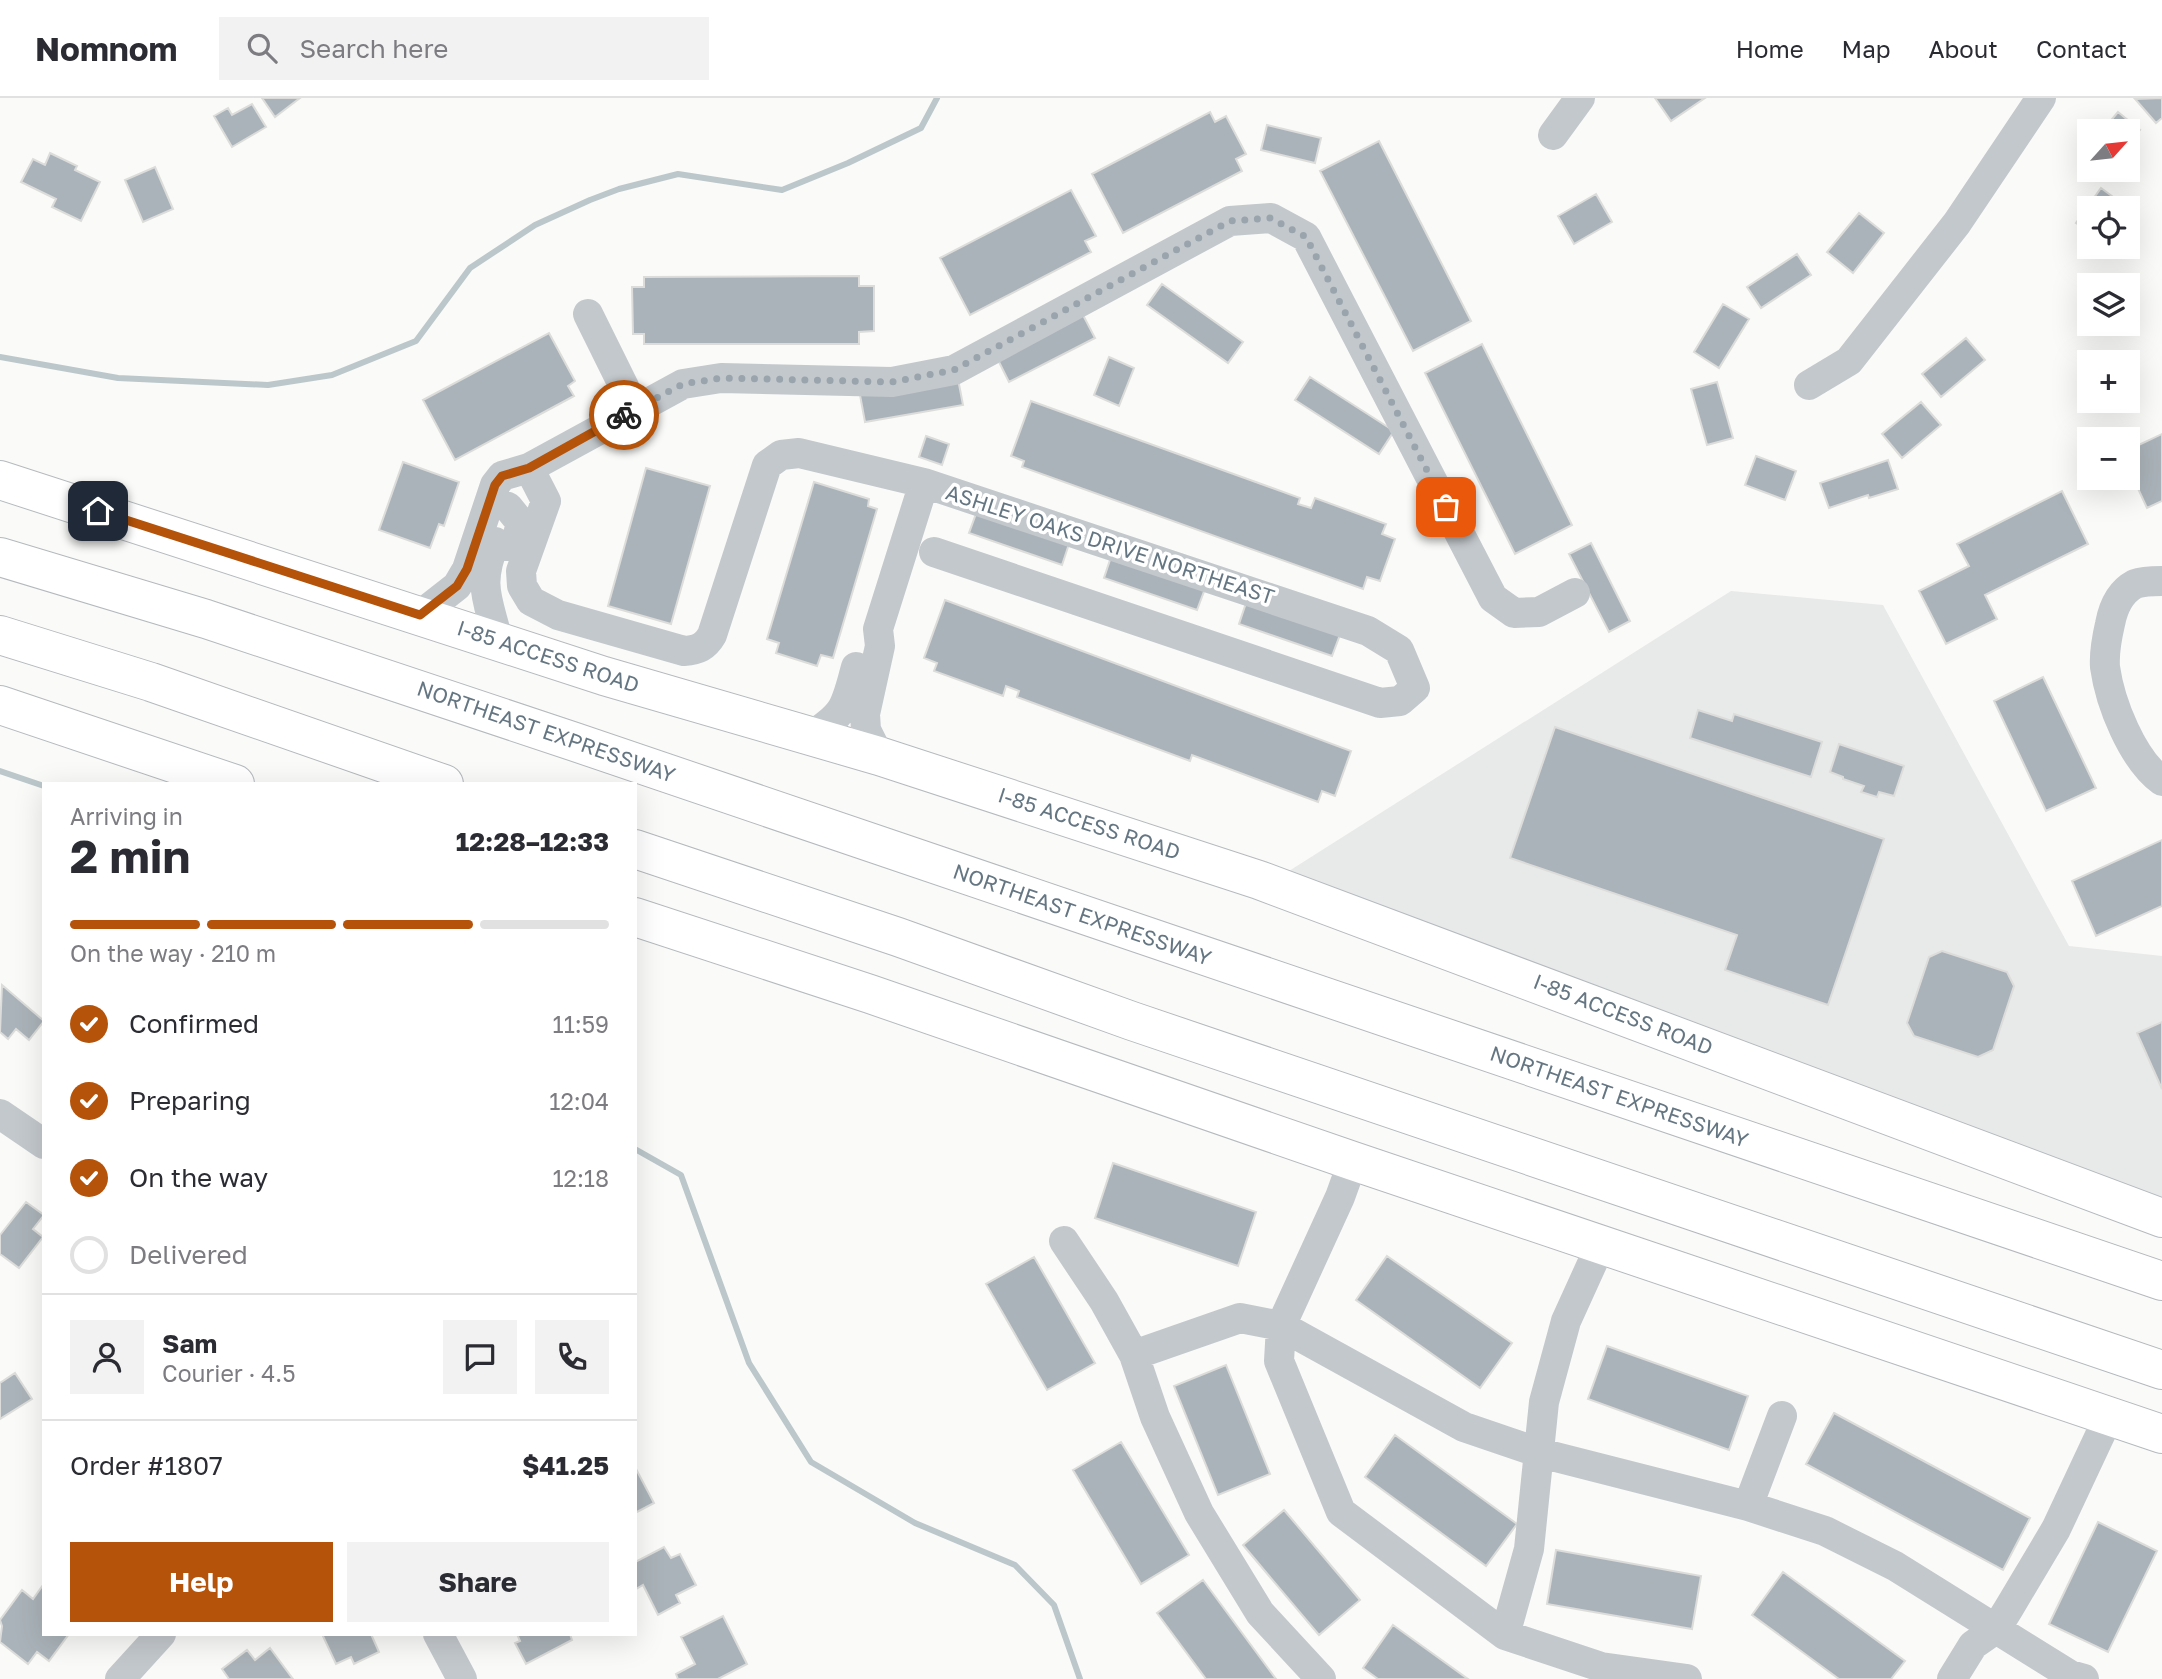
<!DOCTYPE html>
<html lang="en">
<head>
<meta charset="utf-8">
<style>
	:root { --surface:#fff; --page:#f2f2f3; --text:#2b2b33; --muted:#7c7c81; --line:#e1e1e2; --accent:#b45309 }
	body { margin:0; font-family:"Golos Text",sans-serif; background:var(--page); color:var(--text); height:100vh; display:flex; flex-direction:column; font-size:26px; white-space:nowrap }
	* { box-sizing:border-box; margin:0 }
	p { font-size:23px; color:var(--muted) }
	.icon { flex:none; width:38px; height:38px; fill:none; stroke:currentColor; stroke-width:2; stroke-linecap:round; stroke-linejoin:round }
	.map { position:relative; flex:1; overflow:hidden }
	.details { position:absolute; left:42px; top:684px; width:595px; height:854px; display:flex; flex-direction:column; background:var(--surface); border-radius:0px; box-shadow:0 7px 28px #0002 }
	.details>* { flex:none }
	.needle { width:46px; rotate:63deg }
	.fabs { position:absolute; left:2077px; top:21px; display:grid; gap:14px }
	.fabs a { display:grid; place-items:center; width:63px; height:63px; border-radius:0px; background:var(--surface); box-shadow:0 7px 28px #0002; font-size:35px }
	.pin { position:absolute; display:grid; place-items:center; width:60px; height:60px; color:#fff; margin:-30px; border-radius:14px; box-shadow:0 4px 10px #0006 }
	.courier { position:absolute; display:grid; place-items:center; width:70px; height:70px; margin:-35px; border:5px solid #b45309; border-radius:50%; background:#fff; color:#222; box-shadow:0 2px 9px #0007 }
	.overview em { font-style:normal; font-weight:700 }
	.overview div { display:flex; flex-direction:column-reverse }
	.overview { display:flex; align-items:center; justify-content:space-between; height:119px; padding:0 28px }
	h1 { font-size:46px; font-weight:700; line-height:52px }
	.bar { display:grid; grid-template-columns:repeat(4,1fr); gap:10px 7px; align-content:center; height:84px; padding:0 28px }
	.bar i { height:9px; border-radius:5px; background:var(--line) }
	.bar .current { background:var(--accent) }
	.bar p { grid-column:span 4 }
	.line { display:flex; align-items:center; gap:18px; padding:0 28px; border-top:2px solid var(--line) }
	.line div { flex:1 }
	.round { display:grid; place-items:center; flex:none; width:74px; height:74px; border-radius:0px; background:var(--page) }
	ol { padding:0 28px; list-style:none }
	li { display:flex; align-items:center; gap:21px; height:77px }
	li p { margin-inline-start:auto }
	li .icon { padding:7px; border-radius:50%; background:var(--accent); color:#fff; stroke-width:4 }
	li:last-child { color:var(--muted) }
	li i { width:38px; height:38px; border:4px solid var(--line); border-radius:50% }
	.action { display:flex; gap:14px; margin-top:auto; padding:14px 28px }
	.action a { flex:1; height:80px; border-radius:0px; background:var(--accent); color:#fff; font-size:28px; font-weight:700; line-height:80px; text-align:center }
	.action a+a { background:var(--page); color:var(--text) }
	header { display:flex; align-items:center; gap:42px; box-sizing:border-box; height:98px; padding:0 35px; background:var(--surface); border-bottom:2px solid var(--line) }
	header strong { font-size:33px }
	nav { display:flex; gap:38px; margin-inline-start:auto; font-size:24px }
	.search { width:490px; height:63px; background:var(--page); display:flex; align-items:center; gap:18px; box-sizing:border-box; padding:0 24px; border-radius:0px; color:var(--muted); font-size:26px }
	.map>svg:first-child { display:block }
	.built { fill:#e8e9e9 }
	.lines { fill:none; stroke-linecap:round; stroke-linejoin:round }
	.stream { stroke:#bbc7cb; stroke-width:6 }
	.building { fill:#aab3b9; stroke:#dcdcda; stroke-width:2 }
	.major-casing { stroke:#b5babe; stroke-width:40 }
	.highway-casing { stroke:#b4b9bd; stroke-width:40 }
	.minor { stroke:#c3c8cc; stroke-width:30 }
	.major { stroke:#fff; stroke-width:38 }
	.highway { stroke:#fff; stroke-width:38 }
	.done { stroke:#99a4ac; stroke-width:7; stroke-dasharray:0 12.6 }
	.route { stroke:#b45309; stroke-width:9 }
	.labels { text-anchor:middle; stroke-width:7; stroke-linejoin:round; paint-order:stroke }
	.street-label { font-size:21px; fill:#657683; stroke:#fff }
</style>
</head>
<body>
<header>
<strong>Nomnom</strong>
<div class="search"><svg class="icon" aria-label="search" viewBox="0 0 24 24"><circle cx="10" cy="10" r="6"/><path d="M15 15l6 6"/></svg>Search here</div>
<nav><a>Home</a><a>Map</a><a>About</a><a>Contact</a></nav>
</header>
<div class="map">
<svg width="2162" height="1581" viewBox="0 0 2162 1581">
	<rect width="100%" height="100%" fill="#fafaf8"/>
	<path class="built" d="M1731 493 1883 507 2069 848 2162 858V1101L1289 773Z"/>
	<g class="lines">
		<path class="stream" d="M0 259 118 280 268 287 332 277 416 243 470 170 535 127 590 102 619 91 678 76 782 92 848 65 921 30 937 0
			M0 673 44 688
			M635 1051 681 1077 749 1265 811 1364 915 1425 1015 1467 1054 1507 1080 1581"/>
	</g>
	<path class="building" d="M262 0H300L275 19Z
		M1655 0H1705L1671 23Z
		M2162 0V20L2156 25 2135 1Z
		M252 6 266 29 232 49 214 18 228 10 232 17Z
		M1210 14 1215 24 1226 18 1246 56 1236 61 1242 73 1123 135 1092 76Z
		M2118 14 2140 32 2128 46V33H2102Z
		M1267 27 1321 40 1315 65 1261 52Z
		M1379 43 1471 223 1413 253 1320 73Z
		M50 55 77 68 75 72 100 84 81 123 52 109 56 101 21 84 33 61 45 67Z
		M155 69 173 111 143 124 125 82Z
		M2101 90 2128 110H2090V134L2076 125Z
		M1071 92 1096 138 1085 143 1091 154 970 217 940 160Z
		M1596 96 1612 124 1574 146 1558 118Z
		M1859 115 1884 135 1853 175 1827 154Z
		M1797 156 1811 177 1761 210 1747 189Z
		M859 178V188H874V233L859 234V246H644V236H633L632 189H644V179Z
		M1162 186 1243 244 1228 265 1147 207Z
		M1723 206 1749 221 1719 270 1694 254Z
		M1083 217 1095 240 1009 284 997 260Z
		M549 235 575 283 568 288 574 298 455 362 423 302Z
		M1966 240 1985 262 1941 299 1922 276Z
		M1482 246 1572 427 1515 456 1425 275Z
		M1109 259 1134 270 1119 308 1094 297Z
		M1310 279 1394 333 1379 356 1295 302Z
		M958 281 963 307 865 324 860 297Z
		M1717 284 1733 340 1707 347 1691 291Z
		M1031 303 1300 400 1298 406 1311 410 1315 400 1386 426 1382 436 1395 441 1380 483 1367 479 1363 491 1022 369 1024 363 1011 358Z
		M1921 304 1941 327 1902 360 1882 336Z
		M2162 336V403L2147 410 2128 369V352Z
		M926 338 949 346 942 367 919 359Z
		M1756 358 1796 373 1785 402 1745 387Z
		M1888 362 1898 391 1869 400 1868 397 1829 410 1820 385Z
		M403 364 459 384 444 428 439 426 430 450 379 432Z
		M646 370 710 388 671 526 608 508Z
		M814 384 869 401 868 408 877 411 833 560 821 557 817 568 776 555 779 545 767 541Z
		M2062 393 2088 446 1985 497 1997 521 1946 546 1919 493 1969 468 1957 446Z
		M977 413 1070 443 1062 467 969 435Z
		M1591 445 1630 523 1609 534 1569 456Z
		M1112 456 1206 488 1197 512 1104 480Z
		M945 502 1351 653 1335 698 1322 693 1318 704 1192 657 1190 663 1017 599 1019 593 1006 588 1003 598 934 573 937 565 924 560Z
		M1247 502 1341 534 1332 558 1239 526Z
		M2043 579 2096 690 2046 713 1994 603Z
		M1698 612 1732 623 1734 616 1822 644 1811 679 1690 640Z
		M1555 629 1884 741 1828 907 1725 872 1737 837 1510 760Z
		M1839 646 1904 668 1894 698 1879 694 1877 699 1861 694 1864 688 1843 681V679L1830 674Z
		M2162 742V808L2096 838 2072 783Z
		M1942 853 2007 874 2014 888 1993 952 1978 959 1914 938 1907 925 1929 859Z
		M2 887 44 923 29 942 16 931 8 941 0 934Z
		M2162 924V991L2137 935Z
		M1113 1065 1256 1114 1238 1168 1095 1120Z
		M26 1104 44 1117 33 1131 43 1139 19 1170 0 1156V1137Z
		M1387 1158 1512 1245 1480 1290 1356 1202Z
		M1034 1159 1095 1265 1047 1292 986 1186Z
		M1607 1248 1748 1298 1729 1352 1588 1301Z
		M1226 1267 1270 1376 1218 1397 1174 1288Z
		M15 1275 32 1301 0 1321V1285Z
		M1834 1315 2030 1420 2003 1472 1806 1366Z
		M1395 1337 1517 1426 1486 1468 1365 1379Z
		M1121 1344 1189 1457 1141 1486 1073 1372Z
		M635 1369 654 1405 635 1415Z
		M1284 1412 1360 1502 1319 1537 1243 1447Z
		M2098 1424 2157 1453 2108 1554 2049 1526Z
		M664 1449 671 1460 680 1456 696 1487 676 1497 680 1505 658 1517 643 1487 636 1491 635 1489V1464Z
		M1556 1452 1701 1478 1692 1531 1547 1506Z
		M1783 1474 1905 1563 1891 1581H1839L1752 1517Z
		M1203 1482 1276 1581H1206L1157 1515Z
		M43 1487 44 1536H69L49 1563 37 1554 28 1566 0 1544 2 1528 0 1522 22 1492 33 1501Z
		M723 1518 747 1566 718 1581H678L676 1576 695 1566 681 1539Z
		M1393 1527 1468 1581H1378L1363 1570Z
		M322 1536H371L379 1554 354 1566 351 1559 336 1566Z
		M517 1536H570L572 1542 526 1566 515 1545 520 1543Z
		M270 1550 293 1581H229L222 1571 247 1552 255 1562Z"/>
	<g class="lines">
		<g class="major-casing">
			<path id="major" d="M0 382 604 578 879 658 1259 782 2162 1120
				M0 607 235 686
				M635 819 870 896 1353 1063 2162 1336"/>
		</g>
		<g class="highway-casing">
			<path id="highway" d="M0 459 206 521 575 644 2162 1183
				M0 537 151 584 444 686
				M635 751 898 839 1132 923 2162 1272"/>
		</g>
		<path class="minor" d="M1553 37 1580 0
			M588 216 635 311
			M1809 287 1849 263 1957 125 2041 0
			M529 370 546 403 521 473 522 488 531 503 558 517 684 553C698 552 705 549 712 537L767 367 781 357 799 355 924 385
			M490 403 508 409 521 425 516 444 510 448H504
			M495 444C477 488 488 500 498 543
			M2162 483C2154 483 2143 483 2135 486 2120 494 2113 510 2110 526 2107 539 2104 555 2105 569 2110 605 2132 661 2162 683
			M420 517 457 488 467 471 495 387 502 378 529 370 683 286 721 280 892 284 954 272 1230 123 1271 120 1306 139 1493 500 1514 515 1539 514 1575 495
			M811 638C846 615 845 609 856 569
			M879 658 866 632 865 616 880 548 878 531 924 385 1368 533 1399 552 1415 590 1400 603 1380 605 934 454
			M0 1016 44 1046
			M1064 1143 1104 1203 1134 1257
			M1748 1408 1782 1318
			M438 1536 462 1581
			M1505 1537 1529 1451 1544 1304 1566 1223 1601 1146
			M120 1581 161 1536
			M1321 1581 1260 1515 1199 1415 1155 1319 1134 1257 1240 1220 1281 1228 1340 1099 1353 1063
			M1687 1581 1601 1569 1505 1537 1341 1414 1279 1263 1281 1228 1464 1329 1540 1355 1748 1408 1825 1433 1895 1468 2070 1577 2084 1581
			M1952 1581 1973 1547 1996 1531 2009 1510 2056 1431 2109 1318"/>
		<use href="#major" class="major"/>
		<use href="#highway" class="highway"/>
	</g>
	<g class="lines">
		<path class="done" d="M624 317 683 286 721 280 892 284 954 272 1230 123 1270 120 1306 139 1446 409"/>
		<path class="route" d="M98 413 420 517 457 488 467 471 495 387 502 378 529 370 624 317"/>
	</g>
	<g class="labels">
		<g class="street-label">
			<text transform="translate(1110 447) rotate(18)" y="7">ASHLEY OAKS DRIVE NORTHEAST</text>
			<text transform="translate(548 559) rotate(18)" y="7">I-85 ACCESS ROAD</text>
			<text transform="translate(546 634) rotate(19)" y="7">NORTHEAST EXPRESSWAY</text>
			<text transform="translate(1089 726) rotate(18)" y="7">I-85 ACCESS ROAD</text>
			<text transform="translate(1082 817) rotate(19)" y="7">NORTHEAST EXPRESSWAY</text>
			<text transform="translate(1623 917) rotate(21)" y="7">I-85 ACCESS ROAD</text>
			<text transform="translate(1619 999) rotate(19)" y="7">NORTHEAST EXPRESSWAY</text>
		</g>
	</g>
</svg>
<div class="fabs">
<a><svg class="needle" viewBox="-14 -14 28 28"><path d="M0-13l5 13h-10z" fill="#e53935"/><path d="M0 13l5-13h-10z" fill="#7c7c81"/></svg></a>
<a><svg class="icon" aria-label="locate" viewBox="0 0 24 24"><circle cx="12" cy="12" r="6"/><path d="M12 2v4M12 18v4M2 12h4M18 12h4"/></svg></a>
<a><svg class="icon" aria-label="layers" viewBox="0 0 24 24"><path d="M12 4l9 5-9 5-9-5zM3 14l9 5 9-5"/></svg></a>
<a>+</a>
<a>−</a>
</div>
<div class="pin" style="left:1446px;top:409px;background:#ea580c"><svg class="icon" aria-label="bag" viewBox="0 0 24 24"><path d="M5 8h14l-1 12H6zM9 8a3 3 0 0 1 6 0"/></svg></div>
<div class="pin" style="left:98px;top:413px;background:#1f2937"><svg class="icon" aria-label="home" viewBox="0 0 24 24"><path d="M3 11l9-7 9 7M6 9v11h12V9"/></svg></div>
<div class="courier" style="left:624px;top:317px"><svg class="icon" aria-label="bike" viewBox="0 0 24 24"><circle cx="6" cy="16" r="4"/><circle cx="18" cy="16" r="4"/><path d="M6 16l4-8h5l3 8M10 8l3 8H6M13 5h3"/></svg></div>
<section class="details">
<div class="overview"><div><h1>2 min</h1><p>Arriving in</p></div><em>12:28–12:33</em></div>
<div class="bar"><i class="current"></i><i class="current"></i><i class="current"></i><i></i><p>On the way · 210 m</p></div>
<ol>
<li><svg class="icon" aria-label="check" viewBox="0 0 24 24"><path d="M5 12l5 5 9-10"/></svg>Confirmed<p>11:59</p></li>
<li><svg class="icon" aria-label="check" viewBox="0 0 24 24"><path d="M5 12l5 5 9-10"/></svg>Preparing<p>12:04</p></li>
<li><svg class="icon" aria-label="check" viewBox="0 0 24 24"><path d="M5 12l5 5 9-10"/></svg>On the way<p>12:18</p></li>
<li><i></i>Delivered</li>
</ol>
<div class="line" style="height:126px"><a class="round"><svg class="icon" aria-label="person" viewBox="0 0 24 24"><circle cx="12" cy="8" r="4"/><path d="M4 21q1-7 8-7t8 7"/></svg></a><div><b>Sam</b><p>Courier · 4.5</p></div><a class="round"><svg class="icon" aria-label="chat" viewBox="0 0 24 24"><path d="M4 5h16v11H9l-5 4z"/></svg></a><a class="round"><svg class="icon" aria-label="phone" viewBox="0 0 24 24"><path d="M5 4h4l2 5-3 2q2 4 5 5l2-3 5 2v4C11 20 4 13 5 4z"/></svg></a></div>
<div class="line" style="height:91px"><div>Order #1807</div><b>$41.25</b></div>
<div class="action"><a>Help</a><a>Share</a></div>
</section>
</div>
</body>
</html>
